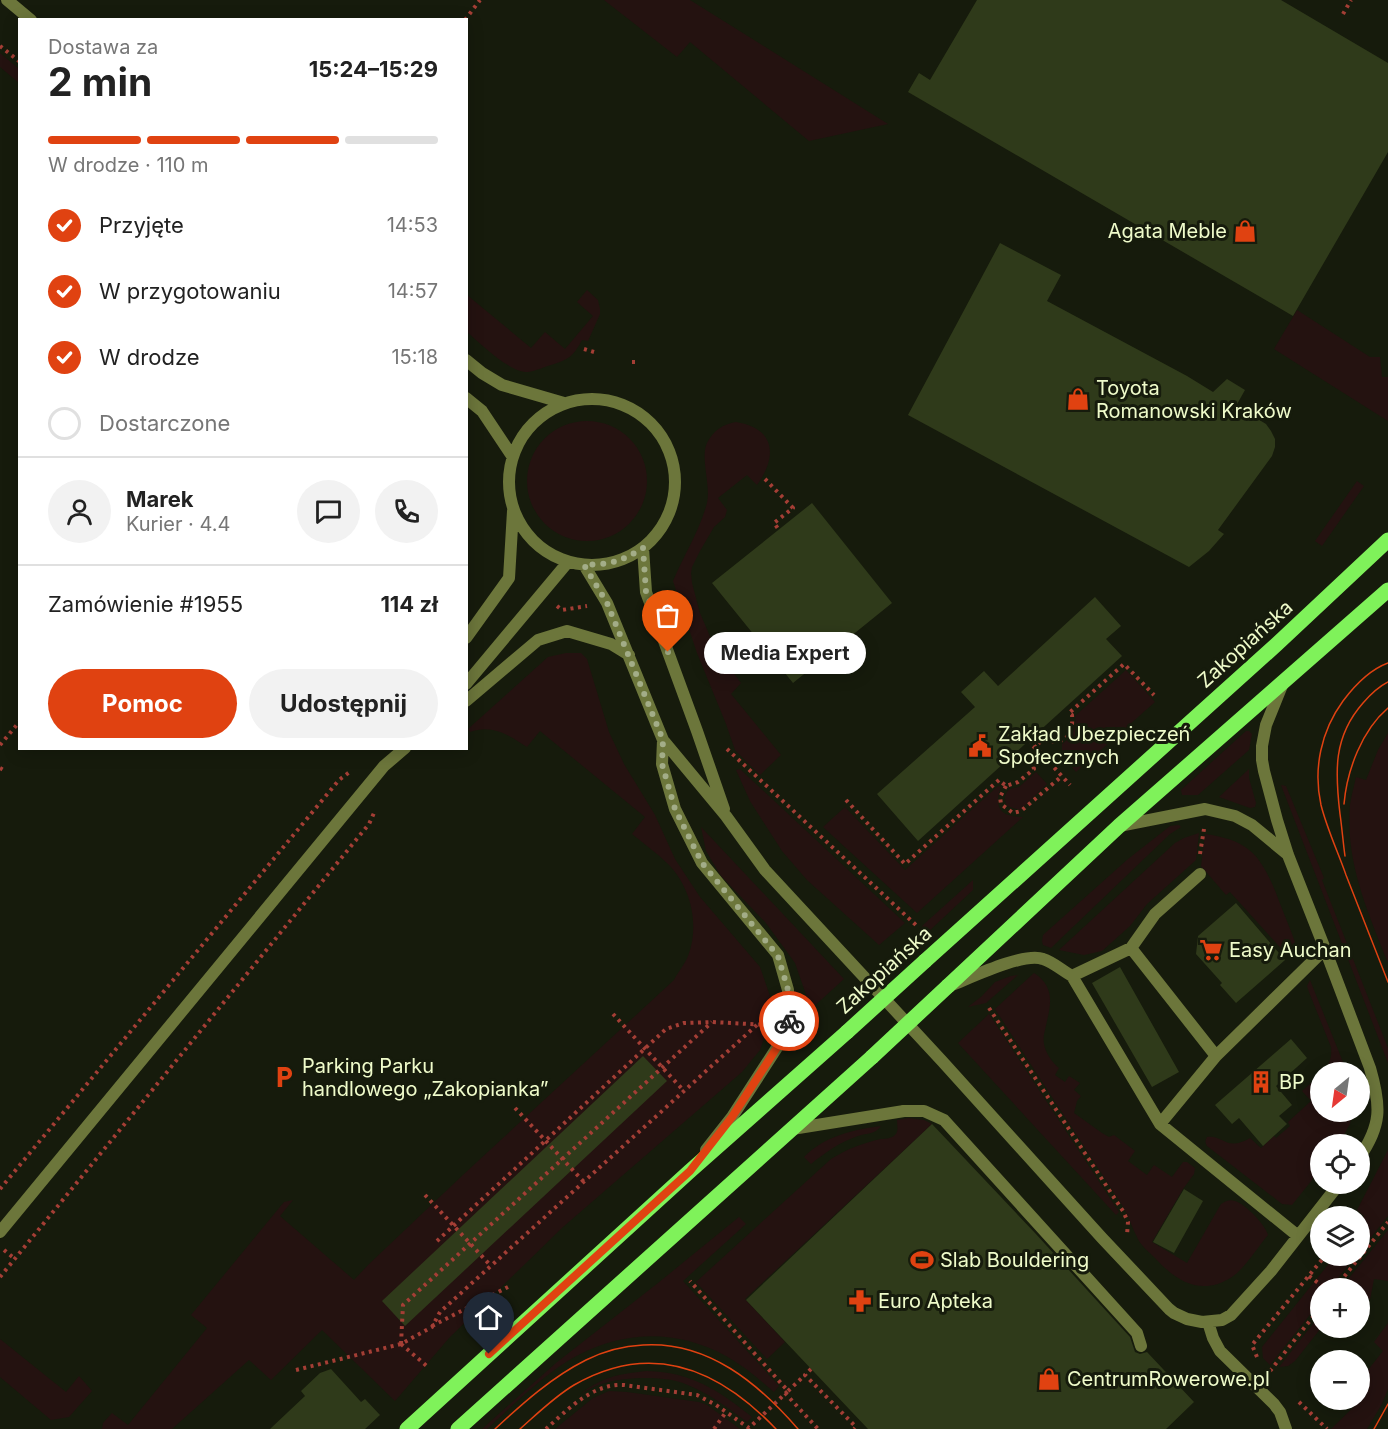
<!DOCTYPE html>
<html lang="pl">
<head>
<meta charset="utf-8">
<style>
	:root { --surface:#fff; --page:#f2f2f2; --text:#222; --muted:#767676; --line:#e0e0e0; --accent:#e04211 }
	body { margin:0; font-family:Inter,sans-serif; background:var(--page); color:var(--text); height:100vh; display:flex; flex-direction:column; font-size:22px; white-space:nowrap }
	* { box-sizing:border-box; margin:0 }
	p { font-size:20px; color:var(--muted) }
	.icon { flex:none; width:33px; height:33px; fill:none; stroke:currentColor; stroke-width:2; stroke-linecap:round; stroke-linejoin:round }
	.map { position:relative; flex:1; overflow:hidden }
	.drawer { position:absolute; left:18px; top:18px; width:450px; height:732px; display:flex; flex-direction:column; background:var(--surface); border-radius:0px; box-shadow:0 3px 15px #0003 }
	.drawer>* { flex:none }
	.needle { width:39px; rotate:209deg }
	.tools { position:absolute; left:1310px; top:1062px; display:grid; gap:12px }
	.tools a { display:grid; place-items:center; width:60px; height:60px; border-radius:50%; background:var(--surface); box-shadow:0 3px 15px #0003; font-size:30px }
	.pin { position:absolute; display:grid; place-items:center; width:51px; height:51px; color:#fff; margin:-62px -26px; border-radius:50% 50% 50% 0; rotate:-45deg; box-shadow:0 0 6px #0007 }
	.pin .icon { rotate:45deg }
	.courier { position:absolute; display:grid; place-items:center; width:60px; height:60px; margin:-30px; border:4px solid #e04211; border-radius:50%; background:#fff; color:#222; box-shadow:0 2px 8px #0007 }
	.bubble { position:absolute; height:42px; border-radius:21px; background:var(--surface); box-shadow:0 3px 15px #0003; font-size:20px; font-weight:700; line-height:42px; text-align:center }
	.overview em { font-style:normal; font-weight:700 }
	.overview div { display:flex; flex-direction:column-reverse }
	.overview { display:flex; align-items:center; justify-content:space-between; height:102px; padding:0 30px }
	h1 { font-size:39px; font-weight:700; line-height:45px }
	.bar { display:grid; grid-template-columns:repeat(4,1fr); gap:9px 6px; align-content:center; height:72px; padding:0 30px }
	.bar i { height:8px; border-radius:4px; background:var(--line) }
	.bar .current { background:var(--accent) }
	.bar p { grid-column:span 4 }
	.line { display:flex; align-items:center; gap:15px; padding:0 30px; border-top:2px solid var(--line) }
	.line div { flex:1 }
	.round { display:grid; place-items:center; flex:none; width:63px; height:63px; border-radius:32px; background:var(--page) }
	ol { padding:0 30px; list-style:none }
	li { display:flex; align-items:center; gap:18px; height:66px }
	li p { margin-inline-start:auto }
	li .icon { padding:6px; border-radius:50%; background:var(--accent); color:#fff; stroke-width:4 }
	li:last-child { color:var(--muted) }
	li i { width:33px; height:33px; border:3px solid var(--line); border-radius:50% }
	.cta { display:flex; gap:12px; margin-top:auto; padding:12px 30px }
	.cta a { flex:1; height:69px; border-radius:36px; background:var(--accent); color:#fff; font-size:24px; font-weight:700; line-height:69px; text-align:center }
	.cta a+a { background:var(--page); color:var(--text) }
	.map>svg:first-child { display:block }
	.green { fill:#241210 }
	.building { fill:#2f3a1a }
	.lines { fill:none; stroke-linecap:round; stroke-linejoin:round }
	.path { stroke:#a43e35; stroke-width:4; stroke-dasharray:3 4.5; stroke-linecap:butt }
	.service { stroke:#6c763b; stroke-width:12 }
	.primary { stroke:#7ff25a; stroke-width:15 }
	.tram { stroke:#e04211; stroke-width:1.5 }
	.service-bridge { stroke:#6c763b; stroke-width:12 }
	.primary-bridge { stroke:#7ff25a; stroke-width:15 }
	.done { stroke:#a3ad88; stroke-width:6; stroke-dasharray:0 10.8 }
	.route { stroke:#e04211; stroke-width:8 }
	.labels { text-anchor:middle; stroke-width:6; stroke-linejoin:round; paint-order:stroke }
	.poi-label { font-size:20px; fill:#effbca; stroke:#161b0c; text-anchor:start }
	.street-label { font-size:20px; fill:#effbca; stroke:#161b0c }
</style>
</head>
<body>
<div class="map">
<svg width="1388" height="1429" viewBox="0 0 1388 1429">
	<rect width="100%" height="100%" fill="#161b0c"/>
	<path class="green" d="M604 0H690L888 124 809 141 690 42 677 57Z
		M0 53 19 69V83L0 67Z
		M587 290 598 300 600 309V314L588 341 582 340C573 357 569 359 551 365 544 367 536 371 528 372 510 373 481 344 467 332V295L531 348 545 332 565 349 593 316 577 302Z
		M1297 310 1370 357H1380L1382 377H1388V421L1274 349Z
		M527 481a60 60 0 1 1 120 0a60 60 0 1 1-120 0Z
		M736 422C775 428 778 456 757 485L747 475 718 498 727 510 725 517 714 527 700 551 692 567 691 573 692 583 700 613 715 648 741 683 731 694 781 755 760 775 735 750 726 724 697 653 673 581C684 555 700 530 707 503 711 484 700 458 707 443 713 431 723 424 736 422Z
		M1357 481 1364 486 1322 546 1315 541Z
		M566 653H581L587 659 609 732 624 764 655 815 675 859 700 897 760 967 770 996V1021L760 1050 742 1072 563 1227 449 1338 395 1401 322 1330 271 1380 249 1360 172 1429H102L103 1423 112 1413 128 1425 207 1328 191 1315 284 1202 293 1200 280 1216 354 1280 368 1265 464 1174 674 980C678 972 685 964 688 956 700 925 691 887 668 864 657 853 644 844 632 834L645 817 540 731 527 747C509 735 492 724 470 732L468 729 548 657Z
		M1126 670 1155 702 1076 772 1062 755V744C1072 737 1077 728 1075 716Z
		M1246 731H1249L1252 734 1249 750 1198 795H1182L1181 790Z
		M1388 733V963C1368 912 1345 862 1350 805 1351 796 1354 787 1356 777L1366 780 1378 750Z
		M740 769 905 923 879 945 807 880 782 851 750 801 736 770Z
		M1249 769V778L1256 803 1255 807 1250 808 1219 797Z
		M1036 772 1047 784 1020 810 1007 806C1004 798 1004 796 1009 789L1019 787Z
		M1281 785 1286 786 1324 878 1322 880 1388 1048V1063Z
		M998 786 1001 787C993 808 1001 817 1023 817L917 913 823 827 845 807 905 870Z
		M1179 825 1181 827 1170 834 1051 948 1043 945 1042 941 1043 935 1128 859 1165 830 1170 826Z
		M701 827 844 979 811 1009 795 963 766 923 721 876 706 851Z
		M1199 833 1196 860 1147 904 1130 926 1102 951 1084 955 1059 950 1175 843 1184 838Z
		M1205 834C1248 840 1260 854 1276 893 1282 909 1289 926 1295 942L1286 954 1230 892 1226 895 1201 866Z
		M973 880V890L912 947 911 945 923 925Z
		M1034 973C1057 988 1050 1007 1045 1030 1044 1034 1043 1039 1044 1044 1046 1054 1052 1062 1059 1068L1055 1075 1065 1082 1069 1076 1080 1083 1074 1090 1081 1096 1077 1101 1074 1113 1102 1133 1109 1137 1114 1135 1135 1151 1128 1161 1147 1175 1154 1165 1172 1177 1183 1162H1187L1195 1168 1194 1174 1183 1189 1152 1242 1187 1263 1221 1204C1226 1201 1230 1199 1235 1201 1245 1204 1265 1224 1268 1235 1258 1247 1244 1269 1232 1277 1201 1297 1176 1281 1155 1258 1149 1252 1140 1245 1137 1237 1132 1228 1129 1217 1124 1208L995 1009Z
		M1018 975 986 1003 968 1007 982 996 995 982 1011 976Z
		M1310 980 1347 1072H1323C1330 1064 1332 1057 1331 1047L1309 992 1307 986Z
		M989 1014 1119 1212 1116 1215 958 1043Z
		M1320 1075V1112H1352L1350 1124 1339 1144H1320V1170L1292 1205 1282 1204 1277 1200 1207 1146C1205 1142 1205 1141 1207 1137 1224 1135 1226 1152 1250 1138L1261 1148 1274 1136 1276 1138 1290 1126 1288 1122 1311 1101 1302 1091Z
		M909 1118 924 1120 932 1124 745 1299 785 1342 767 1359 696 1282 831 1159C847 1149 863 1143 881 1139 886 1139 892 1138 895 1135 899 1131 897 1125 897 1120Z
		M881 1126C876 1134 867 1133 858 1136 840 1142 826 1152 811 1164L804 1157C825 1136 852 1130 881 1126Z
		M1388 1150V1216L1359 1252V1223L1364 1216 1357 1210Z
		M739 1217 746 1224 683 1281 779 1386 774 1392C759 1379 744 1366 726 1356 671 1326 612 1331 560 1366 534 1384 511 1407 487 1429H482L556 1363 658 1283Z
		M1388 1230V1281L1374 1279 1370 1300 1359 1290V1288L1354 1287 1352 1288H1341Z
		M1335 1256H1356L1330 1288H1320V1302L1270 1365 1263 1358 1262 1347Z
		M1320 1315V1328H1321L1295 1361 1288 1366 1279 1367Z
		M1388 1323V1389L1382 1404 1367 1429H1331L1366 1395V1383L1359 1378V1371L1364 1375 1383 1351 1374 1342Z
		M0 1339 66 1392 79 1376 92 1391 69 1417 51 1420 0 1377Z
		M647 1371C691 1372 718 1390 752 1417L747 1422C727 1407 707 1392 683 1383 662 1376 627 1377 605 1383 596 1385 588 1390 580 1394 603 1377 618 1374 647 1371Z
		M609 1391 627 1392 699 1402 707 1405 740 1429H555L593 1398Z"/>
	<path class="building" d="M977 0H1281L1388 63V152L1293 316 908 92 919 73 930 80Z
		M1000 243 1061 275 1047 301 1187 376 1213 392 1227 379 1245 390 1236 406 1266 424 1271 431 1275 439V447L1272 456 1218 530 1224 534 1209 551 1189 567 908 415Z
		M812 503 892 603 793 683 712 583Z
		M1095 597 1121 626 1106 639 1122 656 918 841 877 794 975 707 961 692 984 671 998 686Z
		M1236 903 1285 960 1236 1003 1220 985 1222 983 1196 954 1198 936Z
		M1120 967 1179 1072 1152 1087 1092 983Z
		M1291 1039 1307 1058 1276 1086 1292 1105 1279 1116 1287 1124 1263 1146 1239 1118 1232 1124 1215 1105Z
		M643 1056 667 1081 405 1326 382 1301Z
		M932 1124 1035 1233 1130 1337 1135 1352 1140 1354 1147 1352 1194 1402 1166 1429H868L746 1300Z
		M1184 1189 1203 1201 1174 1253 1153 1242Z
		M331 1369 361 1402 365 1399 380 1415 365 1429H270L305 1396 301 1391 320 1373Z"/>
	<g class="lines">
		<path class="path" d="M1343 14 1351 0
			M465 20 480 0
			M0 46 20 62
			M584 349 594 352
			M632 362H635
			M765 479 793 508 774 523 779 530
			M557 606 562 610 587 606
			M1029 740 1070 785
			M0 745 20 721
			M727 749 917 926
			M0 768 5 771
			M1006 786 1000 797 1001 804 1013 813 1021 811 1062 776
			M846 800 905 864 999 780 1006 786 1018 782 1034 769 1030 752 1042 740C1063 746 1074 737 1072 715L1069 713 1124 664 1154 695
			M1200 854 1204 829
			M989 1008 1123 1211 1128 1222 1127 1235
			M613 1014 684 1091
			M515 1108 584 1182
			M0 1189 339 780 351 771
			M425 1195 491 1266
			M1355 1216 1357 1214
			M437 1241 666 1029 684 1023 712 1022 768 1025
			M4 1250 15 1259
			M1309 1276 1325 1288
			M0 1277 369 824 374 813
			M1335 1288 1388 1222
			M432 1326 508 1287
			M401 1344 403 1305 712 1022
			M401 1344 428 1367
			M1257 1357 1252 1345 1325 1256
			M811 1369 805 1375 856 1427 854 1429
			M296 1370 401 1344 432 1327 440 1312 758 1024
			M1270 1371 1320 1308
			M788 1391 805 1375
			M785 1393 818 1429
			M1299 1402 1327 1429
			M546 1429C567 1410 593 1383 624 1385L697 1395 716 1405 749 1428 788 1391 690 1281
			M714 1429 726 1412"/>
		<path class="service" d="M7 0 31 20
			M466 360 482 373 502 385 564 403
			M466 398 482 411 512 456
			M509 482a83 83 0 1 1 166 0a83 83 0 1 1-166 0Z
			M643 548 646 592 697 731 724 809
			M584 565 607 603 663 740 726 816 765 870 942 1061 1102 1238 1169 1309 1174 1313 1187 1319 1202 1322 1222 1320 1231 1315 1271 1271 1339 1184
			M466 638 509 578 513 511
			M1283 683 1266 725 1262 746V760L1264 771 1277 820 1288 855 1325 949 1370 1068C1381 1106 1382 1125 1359 1158
			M466 684 568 562
			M466 701 538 640 567 631 611 644 629 655
			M663 740 662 764 675 809 702 863 778 955 788 990 789 1029 732 1117 706 1150
			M1119 826 1205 809 1235 816 1252 825 1287 854
			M1131 948 1155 914 1200 874
			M1072 976 1160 1124 1298 1236
			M952 985C972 977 1024 952 1043 959 1053 962 1063 971 1072 976L1131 948 1216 1056 1325 949
			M1160 1124 1216 1056
			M792 1129 904 1111
			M0 1232 384 766 405 748
			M1208 1322 1213 1338 1220 1351 1274 1404 1280 1412 1286 1429"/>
		<path class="primary" d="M925 961 1277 644 1388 540
			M948 986 1119 826 1388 590
			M407 1429 690 1171 847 1032
			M458 1429 872 1057"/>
		<path class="tram" d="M1388 663C1369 670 1355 685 1343 701 1321 731 1313 769 1321 805 1327 829 1338 852 1346 875 1360 910 1374 946 1388 982
			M1344 804C1347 770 1362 730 1388 708
			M1345 856C1343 842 1342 828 1340 814 1335 772 1333 737 1363 703 1370 695 1378 687 1388 682
			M495 1429C523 1403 552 1377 586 1360 604 1351 623 1346 643 1345 708 1341 758 1383 798 1429
			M520 1429C537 1414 554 1397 574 1385 652 1340 719 1369 776 1429
			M1374 1429 1388 1404"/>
		<path class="service-bridge" d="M904 1111H924L944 1120 1137 1333 1141 1346"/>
		<path class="primary-bridge" d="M847 1032 925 961
			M872 1057 948 986"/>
	</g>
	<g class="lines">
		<path class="done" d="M668 652 646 592 643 548C620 562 611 564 584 565L607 603 663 740 662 764 675 809 702 863 778 956 788 990 789 1021"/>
		<path class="route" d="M489 1354 690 1171 732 1117 789 1029V1021"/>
	</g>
	<defs>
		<g id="shop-bare" transform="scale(1.8)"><path d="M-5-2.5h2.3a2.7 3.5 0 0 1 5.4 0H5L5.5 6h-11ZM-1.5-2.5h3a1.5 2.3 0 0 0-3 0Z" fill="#e04211" stroke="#161b0c" stroke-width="2.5" paint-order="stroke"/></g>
		<g id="civic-bare" transform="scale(1.8)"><path d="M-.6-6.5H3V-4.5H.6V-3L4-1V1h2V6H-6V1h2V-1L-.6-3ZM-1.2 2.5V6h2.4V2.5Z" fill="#e04211" stroke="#161b0c" stroke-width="2.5" paint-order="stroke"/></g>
		<g id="supermarket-bare" transform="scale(1.8)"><path d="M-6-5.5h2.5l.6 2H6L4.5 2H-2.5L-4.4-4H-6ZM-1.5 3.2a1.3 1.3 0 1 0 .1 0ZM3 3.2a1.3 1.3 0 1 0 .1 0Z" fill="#e04211" stroke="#161b0c" stroke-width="2.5" paint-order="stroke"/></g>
		<g id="parking-bare" transform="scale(1.8)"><path d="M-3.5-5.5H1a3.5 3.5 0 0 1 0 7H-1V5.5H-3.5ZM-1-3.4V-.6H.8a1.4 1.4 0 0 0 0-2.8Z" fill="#e04211" stroke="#161b0c" stroke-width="2.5" paint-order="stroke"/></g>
		<g id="building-bare" transform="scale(1.8)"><path d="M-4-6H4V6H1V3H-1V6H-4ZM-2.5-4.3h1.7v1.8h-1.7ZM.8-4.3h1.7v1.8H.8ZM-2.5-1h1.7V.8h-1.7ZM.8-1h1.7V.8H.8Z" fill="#e04211" stroke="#161b0c" stroke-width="2.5" paint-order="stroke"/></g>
		<g id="stadium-bare" transform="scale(1.8)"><path d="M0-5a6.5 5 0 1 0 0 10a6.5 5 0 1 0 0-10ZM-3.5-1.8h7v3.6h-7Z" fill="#e04211" stroke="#161b0c" stroke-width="2.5" paint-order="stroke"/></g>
		<g id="pharmacy-bare" transform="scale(1.8)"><path d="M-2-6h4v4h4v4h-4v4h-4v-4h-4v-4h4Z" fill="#e04211" stroke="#161b0c" stroke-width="2.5" paint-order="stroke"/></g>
	</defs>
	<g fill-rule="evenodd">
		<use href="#shop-bare" x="1245" y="231"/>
		<use href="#shop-bare" x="1078" y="399"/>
		<use href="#civic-bare" x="980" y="746"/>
		<use href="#supermarket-bare" x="1211" y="950"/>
		<use href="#parking-bare" x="284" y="1077"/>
		<use href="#building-bare" x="1261" y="1082"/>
		<use href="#stadium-bare" x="922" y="1260"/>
		<use href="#pharmacy-bare" x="860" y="1301"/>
		<use href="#shop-bare" x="1049" y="1379"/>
	</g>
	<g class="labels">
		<g class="poi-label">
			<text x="1227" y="238" text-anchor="end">Agata Meble</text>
			<text x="1096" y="395">Toyota<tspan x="1096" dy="23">Romanowski Kraków</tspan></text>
			<text x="998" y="741">Zakład Ubezpieczeń<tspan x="998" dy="23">Społecznych</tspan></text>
			<text x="1229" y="957">Easy Auchan</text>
			<text x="302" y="1073">Parking Parku<tspan x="302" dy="23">handlowego „Zakopianka”</tspan></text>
			<text x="1279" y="1089">BP</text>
			<text x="940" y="1267">Slab Bouldering</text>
			<text x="878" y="1308">Euro Apteka</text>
			<text x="1067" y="1386">CentrumRowerowe.pl</text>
		</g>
		<g class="street-label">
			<text transform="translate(1245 644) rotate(-42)" y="7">Zakopiańska</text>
			<text transform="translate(884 970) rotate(-42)" y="7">Zakopiańska</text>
		</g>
	</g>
</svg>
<div class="tools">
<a><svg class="needle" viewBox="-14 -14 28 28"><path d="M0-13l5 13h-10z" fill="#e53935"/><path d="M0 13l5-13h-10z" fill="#767676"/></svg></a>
<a><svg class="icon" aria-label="locate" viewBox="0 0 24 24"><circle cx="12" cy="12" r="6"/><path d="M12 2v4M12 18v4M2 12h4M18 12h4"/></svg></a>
<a><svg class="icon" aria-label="layers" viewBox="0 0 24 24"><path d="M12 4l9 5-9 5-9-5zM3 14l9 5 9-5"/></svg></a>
<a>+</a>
<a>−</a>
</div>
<div class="pin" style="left:668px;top:652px;background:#ea580c"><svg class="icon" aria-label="bag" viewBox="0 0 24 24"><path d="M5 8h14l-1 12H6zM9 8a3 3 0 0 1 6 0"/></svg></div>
<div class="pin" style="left:489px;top:1354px;background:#1f2937"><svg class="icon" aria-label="home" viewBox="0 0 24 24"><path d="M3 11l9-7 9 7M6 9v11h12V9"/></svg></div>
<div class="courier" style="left:789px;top:1021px"><svg class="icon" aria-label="bike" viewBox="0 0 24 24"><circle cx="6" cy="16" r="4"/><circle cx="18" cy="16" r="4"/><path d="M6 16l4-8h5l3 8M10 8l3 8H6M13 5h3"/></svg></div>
<div class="bubble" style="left:704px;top:632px;width:162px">Media Expert</div>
<section class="drawer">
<div class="overview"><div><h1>2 min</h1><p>Dostawa za</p></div><em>15:24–15:29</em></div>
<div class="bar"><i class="current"></i><i class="current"></i><i class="current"></i><i></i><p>W drodze · 110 m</p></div>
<ol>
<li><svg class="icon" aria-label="check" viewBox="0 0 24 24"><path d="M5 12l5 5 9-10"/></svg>Przyjęte<p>14:53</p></li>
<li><svg class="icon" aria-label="check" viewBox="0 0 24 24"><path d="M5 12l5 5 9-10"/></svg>W przygotowaniu<p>14:57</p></li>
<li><svg class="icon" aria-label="check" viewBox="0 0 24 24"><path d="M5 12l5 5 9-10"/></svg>W drodze<p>15:18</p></li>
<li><i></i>Dostarczone</li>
</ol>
<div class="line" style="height:108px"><a class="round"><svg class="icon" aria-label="person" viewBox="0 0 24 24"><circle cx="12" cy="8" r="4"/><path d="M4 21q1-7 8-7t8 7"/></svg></a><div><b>Marek</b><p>Kurier · 4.4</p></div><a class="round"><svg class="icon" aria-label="chat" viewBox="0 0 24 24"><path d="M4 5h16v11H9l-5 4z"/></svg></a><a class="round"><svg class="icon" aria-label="phone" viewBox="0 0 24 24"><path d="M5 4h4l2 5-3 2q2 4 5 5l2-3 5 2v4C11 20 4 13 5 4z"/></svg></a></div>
<div class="line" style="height:78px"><div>Zamówienie #1955</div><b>114 zł</b></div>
<div class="cta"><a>Pomoc</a><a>Udostępnij</a></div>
</section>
</div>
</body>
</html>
